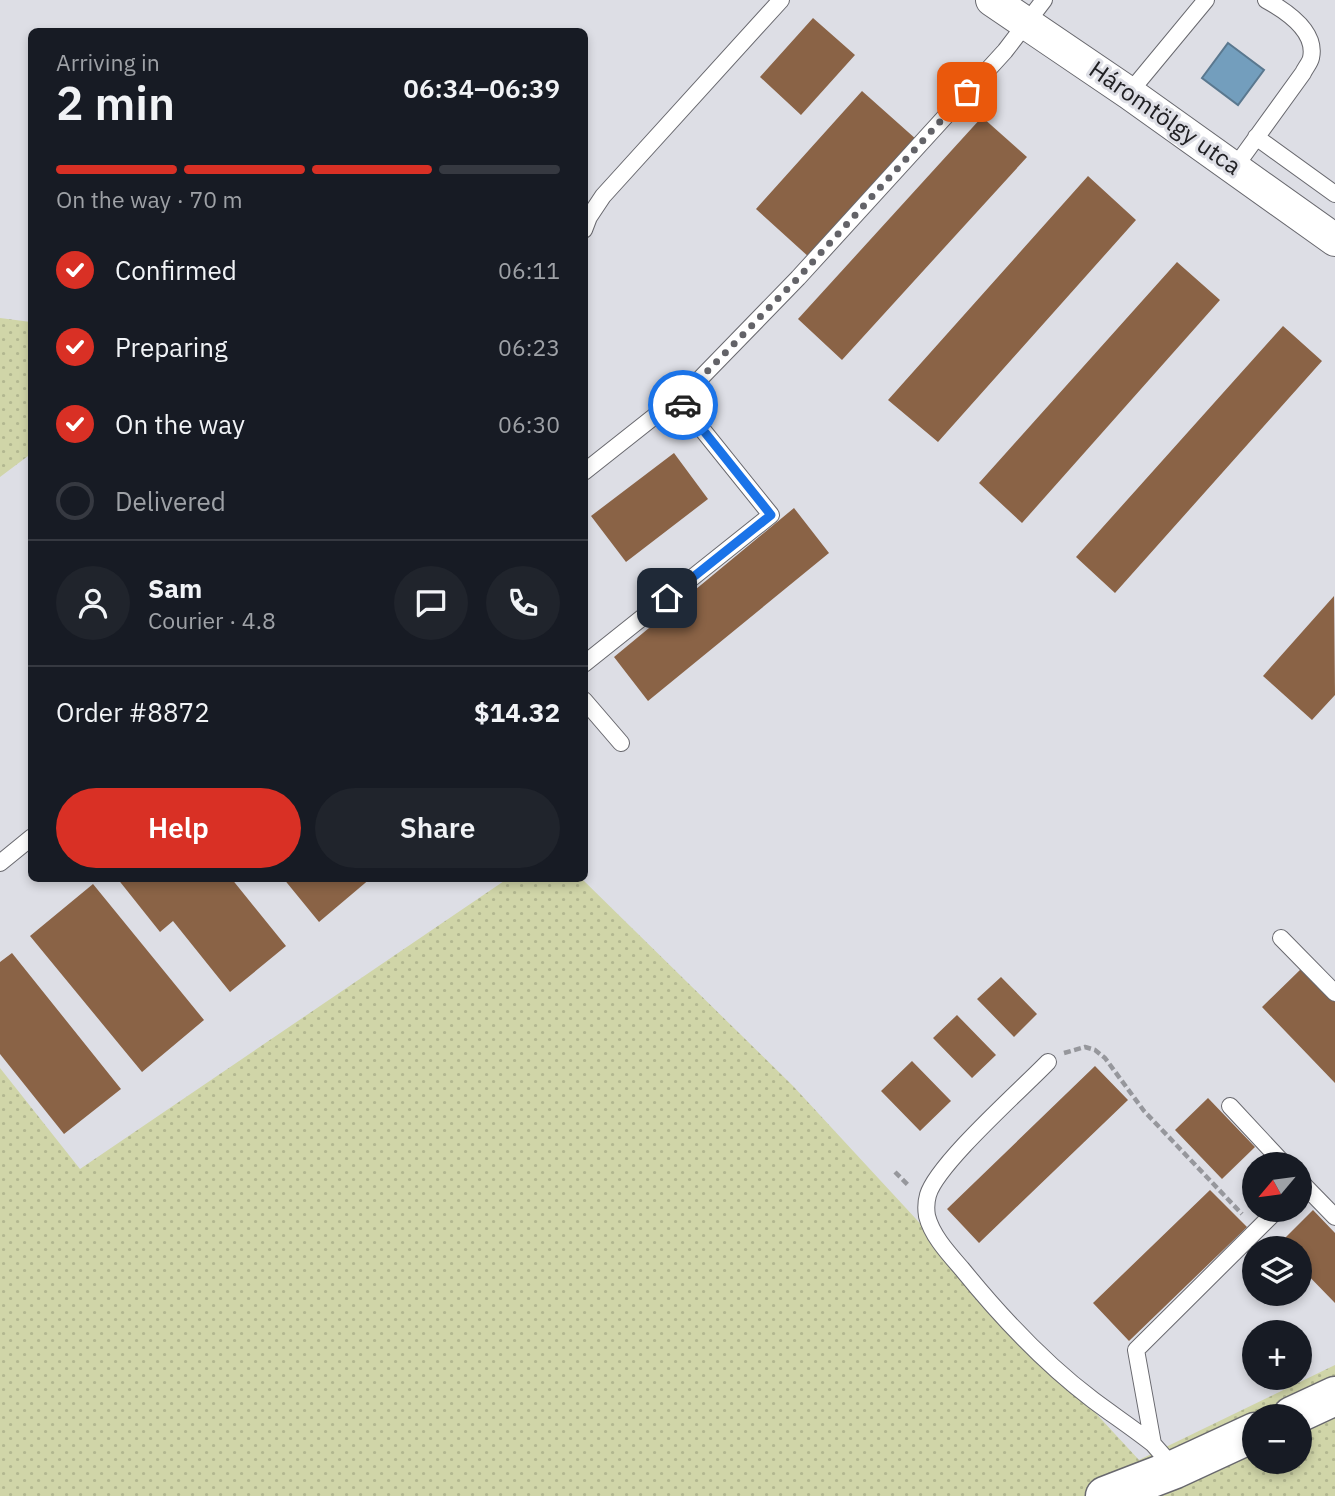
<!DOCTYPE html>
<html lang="en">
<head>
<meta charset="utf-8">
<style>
	:root { --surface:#171b24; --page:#20242c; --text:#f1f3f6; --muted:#9ea1a6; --line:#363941; --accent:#d93025 }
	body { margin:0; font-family:"IBM Plex Sans",sans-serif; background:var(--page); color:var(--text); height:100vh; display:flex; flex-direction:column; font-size:26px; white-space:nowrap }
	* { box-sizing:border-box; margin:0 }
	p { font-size:23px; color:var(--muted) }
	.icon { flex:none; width:38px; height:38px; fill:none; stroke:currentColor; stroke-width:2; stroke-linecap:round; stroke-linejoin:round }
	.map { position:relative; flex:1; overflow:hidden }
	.details { position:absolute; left:28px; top:28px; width:560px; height:854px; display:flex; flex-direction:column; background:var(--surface); border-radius:10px; box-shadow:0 4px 10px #0003 }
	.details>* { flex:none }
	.needle { width:46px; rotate:241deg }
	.controls { position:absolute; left:1242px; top:1152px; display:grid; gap:14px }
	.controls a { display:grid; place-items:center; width:70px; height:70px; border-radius:50%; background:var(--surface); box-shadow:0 4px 10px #0003; font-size:35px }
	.pin { position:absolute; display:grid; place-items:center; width:60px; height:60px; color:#fff; margin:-30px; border-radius:14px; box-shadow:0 4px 10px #0006 }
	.courier { position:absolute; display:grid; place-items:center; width:70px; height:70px; margin:-35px; border:5px solid #1a73e8; border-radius:50%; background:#fff; color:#222; box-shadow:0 2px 9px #0007 }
	.summary em { font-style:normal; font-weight:600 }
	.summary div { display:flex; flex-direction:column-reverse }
	.summary { display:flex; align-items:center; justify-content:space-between; height:119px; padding:0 28px }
	h1 { font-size:46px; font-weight:600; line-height:52px }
	.bar { display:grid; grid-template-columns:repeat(4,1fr); gap:10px 7px; align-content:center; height:84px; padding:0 28px }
	.bar i { height:9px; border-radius:5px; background:var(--line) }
	.bar .current { background:var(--accent) }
	.bar p { grid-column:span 4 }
	.line { display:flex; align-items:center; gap:18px; padding:0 28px; border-top:2px solid var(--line) }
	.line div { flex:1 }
	.round { display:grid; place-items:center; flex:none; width:74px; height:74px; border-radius:37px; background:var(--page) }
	ol { padding:0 28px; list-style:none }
	li { display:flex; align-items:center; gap:21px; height:77px }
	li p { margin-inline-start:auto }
	li .icon { padding:7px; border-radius:50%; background:var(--accent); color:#fff; stroke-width:4 }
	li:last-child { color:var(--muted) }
	li i { width:38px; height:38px; border:4px solid var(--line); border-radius:50% }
	.primary-button { display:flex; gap:14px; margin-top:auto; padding:14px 28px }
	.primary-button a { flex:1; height:80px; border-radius:42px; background:var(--accent); color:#fff; font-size:28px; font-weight:600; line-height:80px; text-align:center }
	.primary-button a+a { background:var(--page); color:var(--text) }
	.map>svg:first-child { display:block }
	.grass { fill:url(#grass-dots); fill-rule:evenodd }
	.water { fill:#739ebd; stroke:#5a788f; stroke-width:2 }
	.building { fill:#8a6346 }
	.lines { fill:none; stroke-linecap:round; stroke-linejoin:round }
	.service-casing { stroke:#68686e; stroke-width:18 }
	.minor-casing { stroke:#68686e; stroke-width:34 }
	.secondary-casing { stroke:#68686e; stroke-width:41 }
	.path { stroke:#96979c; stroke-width:4.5; stroke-dasharray:7 3.5; stroke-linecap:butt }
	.service { stroke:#fff; stroke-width:16 }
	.minor { stroke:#fff; stroke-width:32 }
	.secondary { stroke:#fff; stroke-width:38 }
	.done { stroke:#636368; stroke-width:7; stroke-dasharray:0 12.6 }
	.route { stroke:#1a73e8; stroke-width:9 }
	.labels { text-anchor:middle; stroke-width:6; stroke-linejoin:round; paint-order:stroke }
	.street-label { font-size:24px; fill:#212124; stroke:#dddee5 }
</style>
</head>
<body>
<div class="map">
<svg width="1335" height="1496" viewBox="0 0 1335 1496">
	<defs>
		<pattern id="grass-dots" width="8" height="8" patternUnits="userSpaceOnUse" patternTransform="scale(1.75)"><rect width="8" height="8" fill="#d0d5a8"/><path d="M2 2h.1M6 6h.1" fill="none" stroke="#b2b790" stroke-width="1.8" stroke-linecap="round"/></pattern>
	</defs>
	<rect width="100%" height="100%" fill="#dddee5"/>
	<path class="grass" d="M0 318 31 322 32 453 0 477Z
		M507 879H582L793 1086 1139 1460 1335 1365V1496H0V1068L80 1169ZM1255 1416H1300V1461H1255Z"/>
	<path class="water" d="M1228 43 1264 70 1238 105 1202 78Z"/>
	<path class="building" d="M813 18 855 55 801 115 760 77Z
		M862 91 917 140 810 258 756 209Z
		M982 117 1027 157 842 360 798 319Z
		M1088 176 1136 220 938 442 888 400Z
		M1177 262 1220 300 1022 523 979 483Z
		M1283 326 1322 361 1115 593 1076 557Z
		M674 453 708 499 626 562 591 516Z
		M794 508 829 553 648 701 614 657Z
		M1334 596 1335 695 1312 720 1263 676Z
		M117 878H231L286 946 230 992 173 921 160 932Z
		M283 878H371L319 922Z
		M93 884 204 1020 142 1072 30 936Z
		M12 953 121 1089 64 1134 0 1054V962Z
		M1302 968 1335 1002V1083L1262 1007Z
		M1001 977 1037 1014 1014 1037 977 999Z
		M957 1015 996 1055 972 1078 933 1038Z
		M912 1061 951 1101 920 1131 881 1091Z
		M1095 1066 1128 1100 979 1243 947 1209Z
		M1208 1098 1255 1147 1222 1179 1175 1130Z
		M1210 1190 1247 1227 1129 1341 1093 1303Z
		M1313 1210 1335 1233V1303L1300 1267V1248H1281L1278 1245Z"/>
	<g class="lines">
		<g class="service-casing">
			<path id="service" d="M1129 93 1206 0
				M1256 137 1335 194
				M1235 167 1303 73C1305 68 1310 63 1311 58 1317 31 1286 11 1266 0
				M584 230 589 217 603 196 781 0
				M584 472 694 385 798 278 1005 51 1044 0
				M584 664 771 515 677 398
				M584 700 621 743
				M0 863 32 837
				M1281 938 1335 993
				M1048 1062C1022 1089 937 1164 928 1195 926 1202 926 1210 927 1216 932 1236 949 1254 962 1269 1001 1317 1044 1363 1093 1400 1113 1415 1134 1429 1153 1444
				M1230 1106 1284 1164
				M1300 1181 1335 1217
				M1175 1469 1153 1444 1136 1350 1278 1209"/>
		</g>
		<g class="minor-casing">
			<path id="minor" d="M992 0 1129 93 1335 240"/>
		</g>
		<g class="secondary-casing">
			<path id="secondary" d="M1292 1416 1335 1396
				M1105 1496 1175 1469 1255 1432"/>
		</g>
		<path class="path" d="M1064 1053 1085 1047 1095 1050 1105 1058 1144 1111 1242 1214
			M895 1172 909 1186"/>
		<use href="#service" class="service"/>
		<use href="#minor" class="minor"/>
		<use href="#secondary" class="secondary"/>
	</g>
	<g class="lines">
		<path class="done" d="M683 405 677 398 694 385 798 278 967 92"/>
		<path class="route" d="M667 598 771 515 683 405"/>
	</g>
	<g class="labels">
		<g class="street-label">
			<text transform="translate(1165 118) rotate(35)" y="8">Háromtölgy utca</text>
		</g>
	</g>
</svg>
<div class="controls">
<a><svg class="needle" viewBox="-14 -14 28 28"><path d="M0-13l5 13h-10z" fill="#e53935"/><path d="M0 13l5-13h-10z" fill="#9ea1a6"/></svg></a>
<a><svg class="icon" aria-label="layers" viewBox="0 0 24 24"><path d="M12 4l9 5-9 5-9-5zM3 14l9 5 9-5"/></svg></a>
<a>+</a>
<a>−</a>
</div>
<div class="pin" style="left:967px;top:92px;background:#ea580c"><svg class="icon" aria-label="bag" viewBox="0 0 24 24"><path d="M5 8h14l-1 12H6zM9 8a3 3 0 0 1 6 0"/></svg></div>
<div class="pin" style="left:667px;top:598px;background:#1f2937"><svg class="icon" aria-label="home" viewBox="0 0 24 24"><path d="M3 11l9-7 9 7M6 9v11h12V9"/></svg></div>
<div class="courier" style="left:683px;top:405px"><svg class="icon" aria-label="car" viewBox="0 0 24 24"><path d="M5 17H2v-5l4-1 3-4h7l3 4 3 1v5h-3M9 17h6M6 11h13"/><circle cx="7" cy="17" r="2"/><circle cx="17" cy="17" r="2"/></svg></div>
<section class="details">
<div class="summary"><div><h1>2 min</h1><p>Arriving in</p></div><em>06:34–06:39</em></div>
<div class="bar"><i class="current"></i><i class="current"></i><i class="current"></i><i></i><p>On the way · 70 m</p></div>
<ol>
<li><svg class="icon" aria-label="check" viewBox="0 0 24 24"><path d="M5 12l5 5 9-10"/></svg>Confirmed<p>06:11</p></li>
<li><svg class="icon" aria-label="check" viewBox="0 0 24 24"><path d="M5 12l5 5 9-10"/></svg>Preparing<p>06:23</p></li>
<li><svg class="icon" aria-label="check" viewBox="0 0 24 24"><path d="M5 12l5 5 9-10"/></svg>On the way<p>06:30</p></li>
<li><i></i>Delivered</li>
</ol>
<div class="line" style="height:126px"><a class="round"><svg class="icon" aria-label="person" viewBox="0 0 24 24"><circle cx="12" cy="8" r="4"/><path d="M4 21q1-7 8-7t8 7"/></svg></a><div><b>Sam</b><p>Courier · 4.8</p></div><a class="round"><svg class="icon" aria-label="chat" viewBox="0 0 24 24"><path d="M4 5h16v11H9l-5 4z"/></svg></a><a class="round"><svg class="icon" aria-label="phone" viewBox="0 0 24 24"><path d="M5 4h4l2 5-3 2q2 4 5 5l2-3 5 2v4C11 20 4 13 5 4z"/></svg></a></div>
<div class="line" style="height:91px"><div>Order #8872</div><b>$14.32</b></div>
<div class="primary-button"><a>Help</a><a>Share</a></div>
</section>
</div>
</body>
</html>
